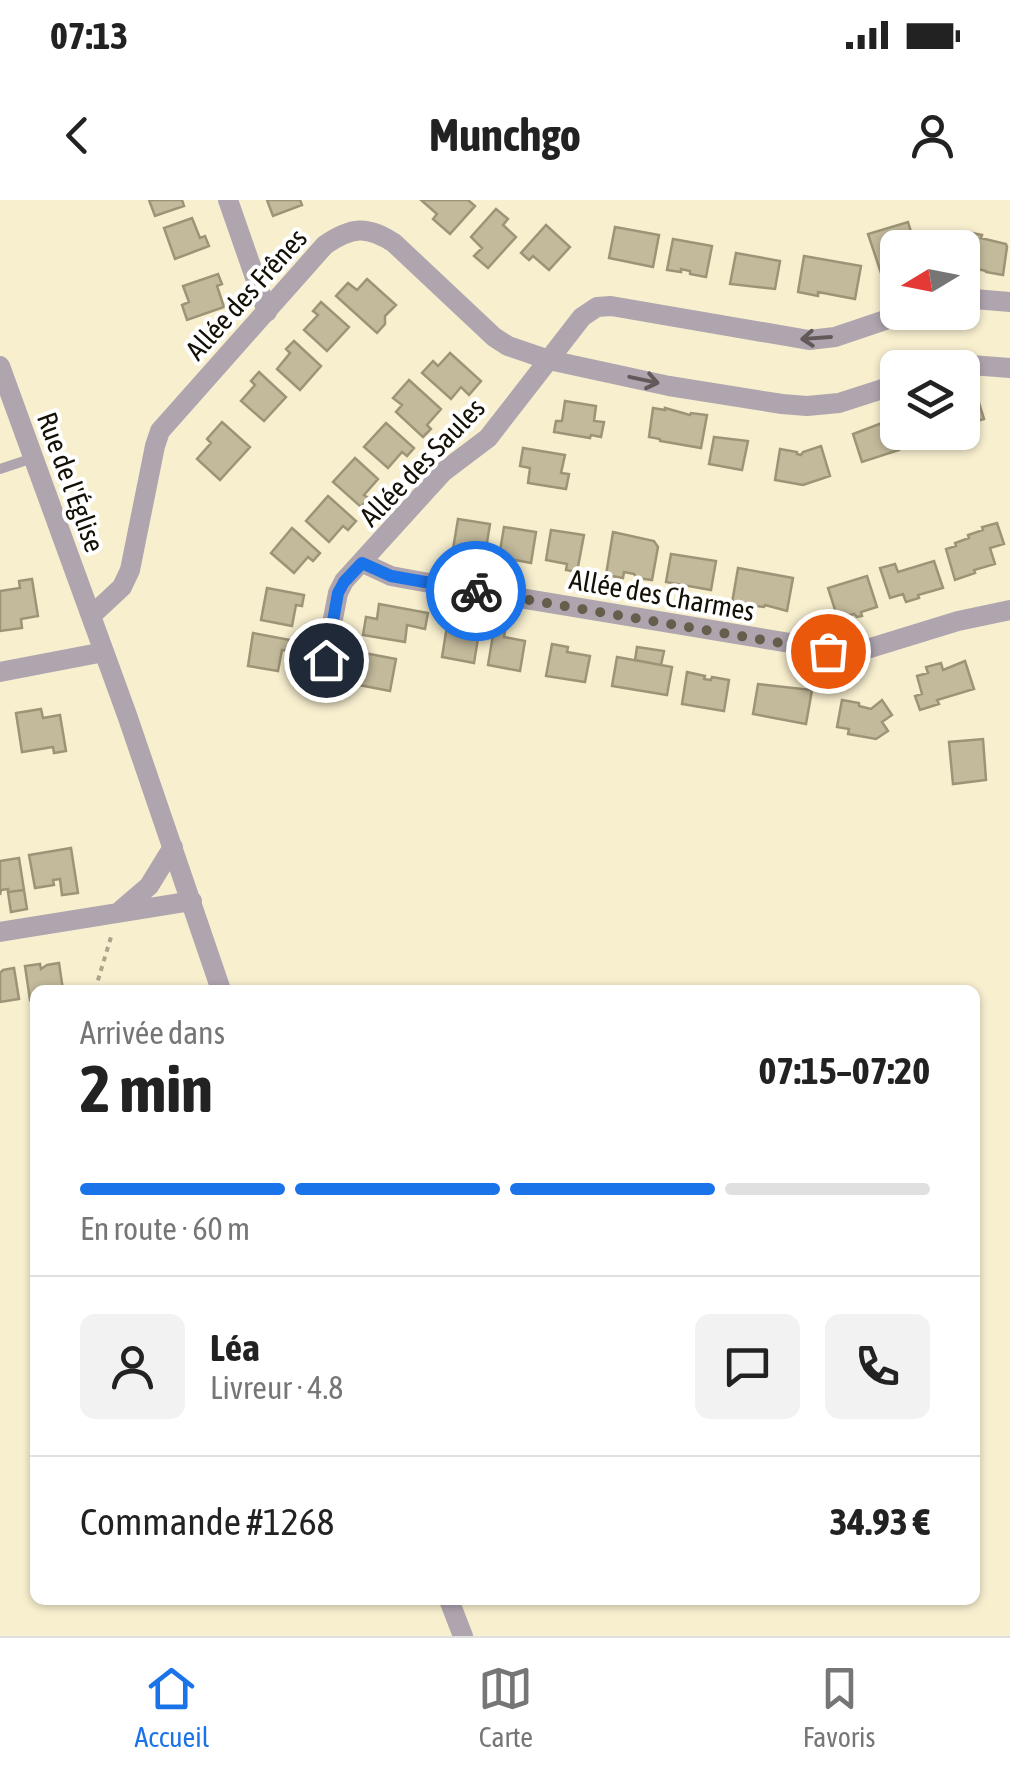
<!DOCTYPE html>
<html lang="fr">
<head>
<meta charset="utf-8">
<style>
	:root { --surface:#fff; --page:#f2f2f2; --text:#222; --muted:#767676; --line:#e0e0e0; --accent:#1a73e8 }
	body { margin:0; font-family:"Asap Condensed",sans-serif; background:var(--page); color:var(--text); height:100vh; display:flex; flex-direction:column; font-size:38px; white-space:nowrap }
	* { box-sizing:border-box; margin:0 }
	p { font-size:32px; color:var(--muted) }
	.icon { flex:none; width:55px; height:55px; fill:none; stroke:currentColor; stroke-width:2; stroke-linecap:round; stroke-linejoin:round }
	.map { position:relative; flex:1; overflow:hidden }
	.details { position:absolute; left:30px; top:785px; width:950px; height:620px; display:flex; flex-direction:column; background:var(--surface); border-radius:15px; box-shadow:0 2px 8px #0004 }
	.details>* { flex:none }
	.needle { width:65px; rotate:260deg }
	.buttons { position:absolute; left:880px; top:30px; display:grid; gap:20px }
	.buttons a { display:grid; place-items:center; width:100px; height:100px; border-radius:15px; background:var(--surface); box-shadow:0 2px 8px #0004; font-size:50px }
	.pin { position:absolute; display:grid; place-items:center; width:85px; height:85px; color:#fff; margin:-42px; border:5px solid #fff; border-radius:50%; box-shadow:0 2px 10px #0007 }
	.courier { position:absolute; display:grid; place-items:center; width:100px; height:100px; margin:-50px; border:8px solid #1a73e8; border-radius:50%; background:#fff; color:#222; box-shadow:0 2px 12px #0007 }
	.headline em { font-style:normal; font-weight:700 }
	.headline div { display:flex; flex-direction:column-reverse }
	.headline { display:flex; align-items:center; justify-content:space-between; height:170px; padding:0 50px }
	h1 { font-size:65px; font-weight:700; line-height:75px }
	.bar { display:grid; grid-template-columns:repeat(4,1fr); gap:15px 10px; align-content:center; height:120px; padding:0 50px }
	.bar i { height:12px; border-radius:8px; background:var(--line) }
	.bar .selected { background:var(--accent) }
	.bar p { grid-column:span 4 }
	.line { display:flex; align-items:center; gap:25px; padding:0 50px; border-top:2px solid var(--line) }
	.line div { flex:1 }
	.round { display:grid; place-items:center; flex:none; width:105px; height:105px; border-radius:15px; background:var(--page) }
	.status { display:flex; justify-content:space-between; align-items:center; height:70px; padding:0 50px; background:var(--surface); direction:ltr }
	.status svg { height:28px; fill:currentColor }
	header { display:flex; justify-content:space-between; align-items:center; height:130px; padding:0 50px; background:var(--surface); font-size:45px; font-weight:700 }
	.dock { display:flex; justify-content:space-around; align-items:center; height:140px; border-top:2px solid var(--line); background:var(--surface); font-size:28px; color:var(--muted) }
	.dock a { display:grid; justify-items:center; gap:5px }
	.dock .selected { color:var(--accent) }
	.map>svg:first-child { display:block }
	.building { fill:#c3ba9c; stroke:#9d9477; stroke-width:2.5 }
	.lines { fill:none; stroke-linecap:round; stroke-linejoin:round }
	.path { stroke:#aca58c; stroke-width:4; stroke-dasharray:5 5; stroke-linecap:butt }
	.lane { stroke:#afa5af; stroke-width:10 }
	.street { stroke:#afa5af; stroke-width:20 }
	.oneway { stroke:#625a5a }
	.done { stroke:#645e4c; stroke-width:10; stroke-dasharray:0 18 }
	.route { stroke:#1a73e8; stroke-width:12 }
	.labels { text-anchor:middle; stroke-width:8; stroke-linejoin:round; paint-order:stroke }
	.street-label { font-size:28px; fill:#141006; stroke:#fff }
</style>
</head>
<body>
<div class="status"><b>07:13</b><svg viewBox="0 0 49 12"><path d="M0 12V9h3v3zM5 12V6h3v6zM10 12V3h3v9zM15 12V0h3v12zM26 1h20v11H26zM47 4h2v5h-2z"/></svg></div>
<header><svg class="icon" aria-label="back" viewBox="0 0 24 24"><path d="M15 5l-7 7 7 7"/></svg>Munchgo<svg class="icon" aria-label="person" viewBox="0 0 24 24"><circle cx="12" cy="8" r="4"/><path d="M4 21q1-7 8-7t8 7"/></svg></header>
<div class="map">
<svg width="1010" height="1436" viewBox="0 0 1010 1436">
	<rect width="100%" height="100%" fill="#f8efcf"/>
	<path class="building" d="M149 0H182L184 6 155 16Z
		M267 0H300L302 5 273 16Z
		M421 0H468L475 6 450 34 433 19 437 14Z
		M496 9 508 19 503 25 516 37 488 68 474 56 482 48 471 37Z
		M192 18 200 38 205 36 209 46 175 59 164 28Z
		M908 22 916 48H898V75L883 79 868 34Z
		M546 25 570 47 549 70 533 56 529 60 521 53Z
		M615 27 659 35 653 67 609 58Z
		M967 32 982 35 981 38 1006 44 1007 47 1003 75 986 72V71L962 65Z
		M673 39 712 46 706 77 690 74V71L681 69V72L667 70Z
		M736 53 780 61 775 89 730 84Z
		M804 56 861 66 855 99 818 92V96L798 92Z
		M218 74 222 84 217 86 224 107 187 120 182 105 189 102 183 86Z
		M367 79 396 105 385 116V124L377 133 336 96 348 83 357 90Z
		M321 102 349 127 327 151 304 130 318 115 313 111Z
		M294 141 321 166 300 190 277 169 290 153 286 149Z
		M450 153 481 181 469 195 461 187 451 199 422 173 433 161 438 166Z
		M259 172 286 197 264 221 241 201 255 185 251 181Z
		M409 180 441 209 427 225 431 229 423 237 396 212 402 205 393 198Z
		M976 193 984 219 962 226V197Z
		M565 201 596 206 594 221 604 222 601 237 591 235 590 238 554 232 556 221H562Z
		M653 208 665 210V208L690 215 691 213 707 215 701 248 660 241V239L649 237Z
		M890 220 899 250 862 262 853 234Z
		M222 222 250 247 220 280 197 259 211 243 207 239Z
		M386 223 414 248 407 256 402 252 388 268 364 247Z
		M714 237 748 241 742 270 709 264Z
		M821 246 830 276 803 285 775 280 780 249 797 252V254L801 255 803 252Z
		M523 248 565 255 561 273 569 274 566 289 528 283 530 268 520 266Z
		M355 258 378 279 364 295 368 298 361 307 333 282Z
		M328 296 356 321 348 330 343 326 329 342 306 321Z
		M458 319 490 324 484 361 473 359 474 353 453 349Z
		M997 323 1004 344 990 348 995 364 974 370 975 373 955 380 946 349 956 346 955 343 969 338 968 335 983 330 982 327Z
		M504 327 536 332 531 363 510 359 509 365 498 363Z
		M292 328 320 353 313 361 308 357 294 373 271 353Z
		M551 330 584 335 577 372 566 370 567 364 546 360Z
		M613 332 654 341 658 347 652 380 637 378 634 374 624 372 623 378 606 375Z
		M671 354 716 361 711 390 666 382Z
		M934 361 943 388 918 395 919 398 906 402 903 394 890 398 880 368 895 364 898 372Z
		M738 368 793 378 787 411 765 405 764 407 732 403Z
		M867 376 877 407 861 412 862 416 857 417 854 414 838 419 828 388Z
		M32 379 38 416 21 419 22 428 0 431V391L20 388 19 381Z
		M267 388 304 395 302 406 296 405 292 426 261 420Z
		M379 404 428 413 425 429 407 425 405 442 363 435 366 417 377 419Z
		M448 420 459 422 458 428 479 432 474 463 442 457Z
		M494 429 505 431 504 437 525 441 520 471 488 465Z
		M253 433 290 440 288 451 282 450 278 471 248 466Z
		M552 444 568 447 567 452 590 456 585 482 546 476Z
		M637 447 664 451 661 465 635 460Z
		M359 452 396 459 390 491 359 485 363 465 357 464Z
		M617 457 672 467 667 495 612 486Z
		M965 461 974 489 937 500 939 504 920 510 915 496 922 494 917 476 928 473 926 467 941 463 943 470Z
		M687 472 705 476 704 479 711 480 712 477 729 480 724 511 682 504Z
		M758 484 812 490 806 524 753 514Z
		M842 500 859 503V506L871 509 882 500 892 515 882 522 888 531 876 539 848 534 849 529 837 527Z
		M41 509 43 518 60 515 66 551 54 553 53 547 22 552 16 513Z
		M983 539 986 580 953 584 949 542Z
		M71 648 78 693 62 695 60 679 53 680 54 685 35 688 29 655Z
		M19 658 24 690 8 692V689L1 690 0 695V661Z
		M24 690 27 709 11 712 8 692Z
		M59 763 63 790H35V799L30 800 25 766 40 764 41 769 47 765Z
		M14 768 19 799 0 802V773L3 770Z"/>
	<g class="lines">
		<path class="path" d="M95 790 111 737"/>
		<path class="lane" d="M0 269 33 258"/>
		<path class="street" d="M228 0 267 112
			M962 98 1010 102
			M0 166 127 515 221 790
			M951 168 971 165 1010 168
			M363 363 391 376 418 381 844 452 867 449 958 421 1010 410
			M91 416 122 387 130 370 155 246 160 231 325 45C351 27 367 25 394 43L494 137 508 146 549 160 669 186 782 204 807 206 839 203 898 184
			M325 460 338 393 344 381 443 272 488 238 582 117 597 107 611 106 809 140 835 137 909 112
			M0 472 104 452
			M121 710 149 686 173 647
			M0 732 192 701
			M449 1400 463 1436"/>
	</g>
	<defs><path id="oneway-shaft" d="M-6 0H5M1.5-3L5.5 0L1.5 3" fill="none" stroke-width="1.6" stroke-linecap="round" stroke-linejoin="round" transform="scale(2.5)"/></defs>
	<g class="oneway">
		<use href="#oneway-shaft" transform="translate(816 138) rotate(176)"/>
		<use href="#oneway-shaft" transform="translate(644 180) rotate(12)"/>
	</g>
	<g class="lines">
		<path class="done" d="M476 391 828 451"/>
		<path class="route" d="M326 460 338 393 344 382 362 363 391 376 476 391"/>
	</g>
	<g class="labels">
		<g class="street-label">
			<text transform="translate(246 94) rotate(-48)" y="10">Allée des Frênes</text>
			<text transform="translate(422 262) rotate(-46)" y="10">Allée des Saules</text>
			<text transform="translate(71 282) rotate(70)" y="10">Rue de l'Église</text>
			<text transform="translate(662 395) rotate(10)" y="10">Allée des Charmes</text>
		</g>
	</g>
</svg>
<div class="buttons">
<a><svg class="needle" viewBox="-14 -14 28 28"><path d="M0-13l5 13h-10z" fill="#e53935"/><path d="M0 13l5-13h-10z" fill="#767676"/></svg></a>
<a><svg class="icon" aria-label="layers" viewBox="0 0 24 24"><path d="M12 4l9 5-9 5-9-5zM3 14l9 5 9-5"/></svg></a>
</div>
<div class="pin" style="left:828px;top:451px;background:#ea580c"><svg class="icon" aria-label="bag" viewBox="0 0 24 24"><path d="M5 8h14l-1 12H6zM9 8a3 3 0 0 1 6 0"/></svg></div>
<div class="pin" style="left:326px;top:460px;background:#1f2937"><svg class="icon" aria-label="home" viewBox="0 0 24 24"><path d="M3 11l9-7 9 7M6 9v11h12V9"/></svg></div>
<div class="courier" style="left:476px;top:391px"><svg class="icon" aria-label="bike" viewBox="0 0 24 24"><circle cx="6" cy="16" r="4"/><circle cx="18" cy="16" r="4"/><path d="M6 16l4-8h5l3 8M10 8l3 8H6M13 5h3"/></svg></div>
<section class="details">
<div class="headline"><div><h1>2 min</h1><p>Arrivée dans</p></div><em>07:15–07:20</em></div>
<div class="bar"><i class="selected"></i><i class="selected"></i><i class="selected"></i><i></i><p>En route · 60 m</p></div>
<div class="line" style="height:180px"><a class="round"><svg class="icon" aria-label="person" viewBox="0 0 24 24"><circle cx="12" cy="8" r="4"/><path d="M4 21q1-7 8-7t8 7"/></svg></a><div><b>Léa</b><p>Livreur · 4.8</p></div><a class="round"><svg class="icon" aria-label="chat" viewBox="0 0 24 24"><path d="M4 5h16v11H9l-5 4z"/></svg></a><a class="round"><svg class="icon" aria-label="phone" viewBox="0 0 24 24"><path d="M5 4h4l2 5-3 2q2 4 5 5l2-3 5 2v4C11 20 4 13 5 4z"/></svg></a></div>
<div class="line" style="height:130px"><div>Commande #1268</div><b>34.93 €</b></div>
</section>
</div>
<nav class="dock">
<a class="selected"><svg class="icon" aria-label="home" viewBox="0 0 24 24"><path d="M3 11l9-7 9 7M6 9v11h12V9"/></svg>Accueil</a>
<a><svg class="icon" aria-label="map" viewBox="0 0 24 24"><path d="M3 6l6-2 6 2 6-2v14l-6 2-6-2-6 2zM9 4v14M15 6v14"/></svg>Carte</a>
<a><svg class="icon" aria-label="saved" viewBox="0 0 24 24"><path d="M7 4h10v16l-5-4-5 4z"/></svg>Favoris</a>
</nav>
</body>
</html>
